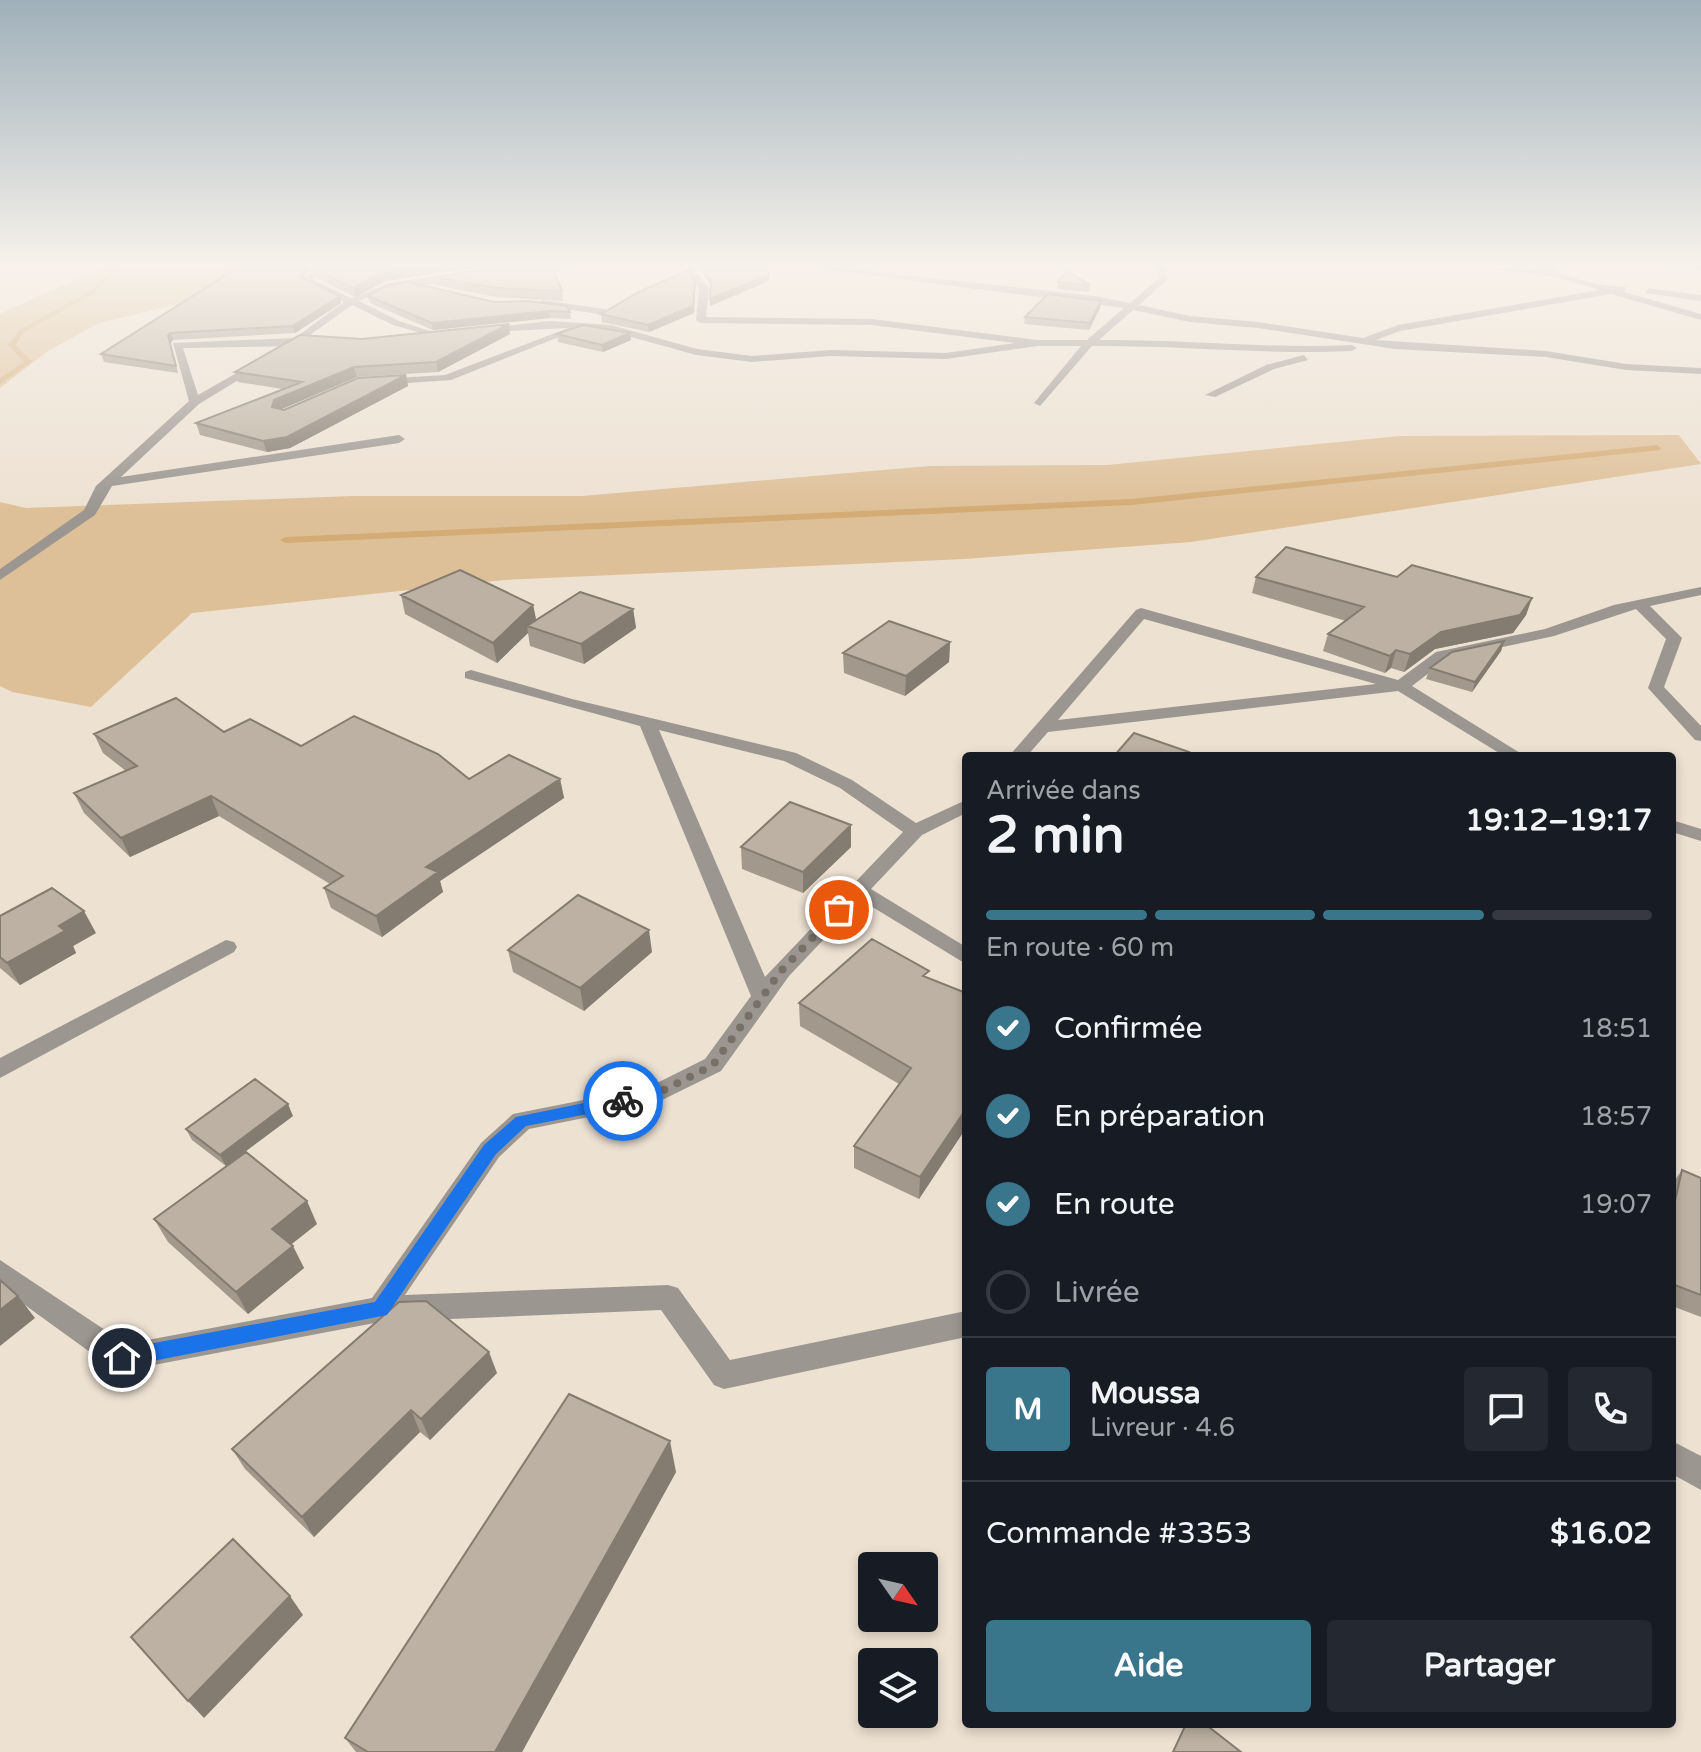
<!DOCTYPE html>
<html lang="fr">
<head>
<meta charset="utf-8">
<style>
	:root { --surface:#171b24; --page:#242831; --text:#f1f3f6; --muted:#9ea1a6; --line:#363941; --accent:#39768c }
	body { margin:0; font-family:"Varela Round",sans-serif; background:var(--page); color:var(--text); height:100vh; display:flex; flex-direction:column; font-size:30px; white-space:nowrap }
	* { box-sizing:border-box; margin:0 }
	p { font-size:26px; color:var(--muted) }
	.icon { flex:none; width:44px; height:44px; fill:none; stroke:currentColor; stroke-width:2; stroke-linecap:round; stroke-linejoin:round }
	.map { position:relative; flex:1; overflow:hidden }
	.drawer { position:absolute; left:962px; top:752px; width:714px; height:976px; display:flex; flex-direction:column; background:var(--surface); border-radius:8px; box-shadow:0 4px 12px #0003 }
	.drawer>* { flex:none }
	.needle { width:52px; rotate:124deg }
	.controls { position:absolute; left:858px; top:1552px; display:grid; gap:16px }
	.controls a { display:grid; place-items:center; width:80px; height:80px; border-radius:8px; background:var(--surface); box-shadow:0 4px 12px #0003; font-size:40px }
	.pin { position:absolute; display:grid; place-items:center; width:68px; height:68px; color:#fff; margin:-34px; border:4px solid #fff; border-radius:50%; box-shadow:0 2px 8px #0007 }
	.courier { position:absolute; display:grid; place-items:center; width:80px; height:80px; margin:-40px; border:6px solid #1a73e8; border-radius:50%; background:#fff; color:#222; box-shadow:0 2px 10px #0007 }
	.summary em { font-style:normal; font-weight:700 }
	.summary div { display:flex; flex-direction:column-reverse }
	.summary { display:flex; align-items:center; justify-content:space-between; height:136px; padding:0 24px }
	h1 { font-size:52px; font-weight:700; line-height:60px }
	.bar { display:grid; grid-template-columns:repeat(4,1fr); gap:12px 8px; align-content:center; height:96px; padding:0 24px }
	.bar i { height:10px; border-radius:6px; background:var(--line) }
	.bar .current { background:var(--accent) }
	.bar p { grid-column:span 4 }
	.line { display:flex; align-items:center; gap:20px; padding:0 24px; border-top:2px solid var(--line) }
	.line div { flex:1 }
	.round { display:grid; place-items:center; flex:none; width:84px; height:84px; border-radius:8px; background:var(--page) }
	ol { padding:0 24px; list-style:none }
	li { display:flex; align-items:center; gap:24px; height:88px }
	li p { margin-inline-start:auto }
	li .icon { padding:8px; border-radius:50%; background:var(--accent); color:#fff; stroke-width:4 }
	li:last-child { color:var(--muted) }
	li i { width:44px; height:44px; border:4px solid var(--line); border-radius:50% }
	.action { display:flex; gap:16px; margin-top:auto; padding:16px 24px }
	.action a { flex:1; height:92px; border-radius:8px; background:var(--accent); color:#fff; font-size:32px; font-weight:700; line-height:92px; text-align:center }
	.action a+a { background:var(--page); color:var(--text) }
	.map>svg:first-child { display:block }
	.green { fill:#dec098 }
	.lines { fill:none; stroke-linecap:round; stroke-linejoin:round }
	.stream { fill:#d3ab75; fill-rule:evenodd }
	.minor { fill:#9b9690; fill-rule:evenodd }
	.wall { fill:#a2988b }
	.shaded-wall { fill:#847c71 }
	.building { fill:#bcb1a2; stroke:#847c71; stroke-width:2 }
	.route { fill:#1a73e8 }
	.done { stroke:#777067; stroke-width:8; stroke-dasharray:0 14.4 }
</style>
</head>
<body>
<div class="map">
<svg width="1701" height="1752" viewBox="0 0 1701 1752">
	<rect width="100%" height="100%" fill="#ede1d2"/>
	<path class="green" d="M109 265H331L319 277 272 290 178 304 99 323 48 351 0 388V314Z
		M1679 435 1701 464 1191 542 964 559 504 580 192 613 91 707 12 692 0 686V502L26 508 353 496H582L929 466 1107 465 1400 436Z"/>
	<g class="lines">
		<path class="stream" d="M115 265H121L94 293 24 332 16 345 32 362 0 384V378L24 362 8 345 19 330 90 291Z
			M1657 445 1661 448 1660 450 1131 505 285 543 280 540 285 537 1131 499Z"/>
		<path class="minor" d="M315 265H323L312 279 351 298 391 283 504 265C464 289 404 279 359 301L399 321 439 334V338L393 325 352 305 307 337 322 338V342L295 346 183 348 198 395 254 363 263 365 199 404 121 477 399 435 405 439 399 443 112 486 95 515 0 580V569L84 510 96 486 189 401 173 343 295 338 344 302 304 282Z
			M790 265H813L1095 296 1130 303 1159 278 1155 265H1163L1168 279 1139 305 1190 316 1258 322 1363 338 1398 325 1600 290 1555 277 1462 265 1545 271 1536 265C1546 264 1551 269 1560 273 1581 282 1605 286 1626 287L1624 292 1701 314V320L1611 294 1400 331 1376 340 1546 351 1626 364 1701 368V374L1626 370 1546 357 1395 349 1258 328 1190 322 1133 310 1099 340C1184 339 1267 349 1352 345L1357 348 1352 351C1265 355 1179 345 1092 346L1040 406 1034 403 1081 346H1037L946 359 831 356 752 362 696 355 610 331 579 329 451 380 379 385 374 382 379 379 445 375 568 328 485 332 480 329 550 321 611 325 697 349 752 356 831 350 946 353 1015 343 872 325 701 323 696 320 699 289 688 269 692 266 709 289 706 317 872 319 1037 340H1087L1124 308Z
			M1353 265H1362L1358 268Z
			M1657 265H1701V270L1661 268Z
			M1648 288 1701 295V301L1645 293Z
			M542 300 605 309 610 312 605 315 539 305Z
			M1304 355 1308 360 1274 369 1215 397 1205 395 1266 365Z
			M1701 587V595L1650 606 1682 638 1664 687 1701 726V741L1695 740 1648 688 1666 639 1636 609 1554 636 1447 659 1412 686 1525 756H1504L1398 691 1048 732 1027 756H1009L1136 610 1141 608 1398 680 1436 652 1545 629 1614 605ZM1144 619 1376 684 1058 720Z
			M471 670 572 699 796 753 852 780 916 823 966 800V813L922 835 871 889 966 947V964L861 900 789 976 721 1071 654 1104 529 1129 499 1157 405 1295 668 1285 678 1288 730 1360 966 1311V1337L724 1389 714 1385 661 1310 380 1322 122 1371 112 1368 0 1287V1260L126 1344 372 1298 481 1143 513 1114 649 1087 705 1059 751 996 640 726 465 678V672ZM659 730 784 761 840 788 903 832 765 977Z
			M1672 820 1701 829V841L1672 832Z
			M226 940 234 942 237 947 234 952 0 1078V1058Z
			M1672 1441 1701 1456V1490L1672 1474Z"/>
	</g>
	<path class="wall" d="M242 265H312L304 278 341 303 295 333 173 340 170 344 178 373 104 362 101 354Z
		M318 265H488L386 281 355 297 317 278 314 269Z
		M490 265H571L554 273 562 291 563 301 496 297 436 285 435 277 475 271Z
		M701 265 769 275V281L710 306 711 286 702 272Z
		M1058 282 1090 285 1089 292 1057 289Z
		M695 283 694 313 649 332 602 322 601 314Z
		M368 296 494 302 570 312 571 319 550 318 433 330 370 303Z
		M1100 308 1089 330 1024 324 1025 317Z
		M510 334 438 372 357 377 282 409 284 410 406 375 408 386 290 448 267 452 200 435 196 423 283 389 238 382 235 372 362 339Z
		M557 334 631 340 603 352 558 342Z
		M1256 577H1397L1532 598 1526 615 1513 633 1435 649 1404 672 1391 668 1385 673 1323 651 1328 634 1346 621 1252 593Z
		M401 595 533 605 536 620 633 609 636 628 584 664 530 646 528 633 497 663 405 614Z
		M1504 641 1501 651 1472 692 1426 679 1430 668Z
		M950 642 949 662 905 696 844 673 843 653Z
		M224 732 469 779H560L564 798 440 881 443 892 382 937 331 908 324 888 330 884 219 816 130 857 84 813 74 793 126 771 103 753 94 734Z
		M741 847H851L803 893 742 869Z
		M0 916 96 933 73 946 76 953 20 985 0 968Z
		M508 950 652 952 584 1011 513 972Z
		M929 978 966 993V1128L919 1199 854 1168V1146L899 1084 800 1026 799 1003Z
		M293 1116 226 1166 192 1140 186 1129Z
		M1682 1170 1701 1178V1317L1672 1306V1184Z
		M154 1219 317 1224 291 1244 304 1268 248 1314 168 1242Z
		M497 1373 430 1440 420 1432 314 1537 245 1469 232 1449Z
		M676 1472 522 1752H356L345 1738Z"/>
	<path class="shaded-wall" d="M306 265H312L301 283 299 276Z
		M432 265H488L386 281 355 297 353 288 384 272Z
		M550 265H571L552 274Z
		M769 275V281L710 306V299Z
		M695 283 694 313 649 332 648 325Z
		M340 296 341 303 295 333 293 326Z
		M1101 301 1100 308 1089 330 1090 323Z
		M549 311 550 318 433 330 432 323Z
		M509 324 510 334 438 372 436 362Z
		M170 333 173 340 170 344 178 373 168 336Z
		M630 333 631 340 603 352 602 345Z
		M354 367 357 377 277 411 272 407 274 400Z
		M406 375 408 386 290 448 267 452 263 441Z
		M1532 598 1526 615 1513 633 1435 649 1404 672 1410 654 1441 632Z
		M533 605 537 624 527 626 528 633 497 663 493 643Z
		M633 609 636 628 584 664 581 644Z
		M1504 641 1501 651 1472 692 1475 682Z
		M950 642 949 662 905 696 906 676Z
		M1396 650 1391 668 1385 673 1390 656Z
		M560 779 564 798 440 881 443 892 382 937 376 916 426 867Z
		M211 796 219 816 130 857 121 838Z
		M851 825V847L803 893V872Z
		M84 911 96 933 73 946 76 953 20 985 7 963 59 926Z
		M649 930 652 952 584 1011 580 988Z
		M288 1104 293 1116 226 1166 220 1155Z
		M966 1109V1128L919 1199 920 1177Z
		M307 1201 317 1224 283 1251 272 1229Z
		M293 1246 304 1268 248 1314 236 1292Z
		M18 1296 35 1318 0 1346V1310Z
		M489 1352 497 1373 430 1440 421 1419Z
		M411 1410 420 1432 314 1537 302 1517Z
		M670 1441 676 1472 522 1752H495Z
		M290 1596 303 1615 204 1718 188 1701Z"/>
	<path class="building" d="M242 265H306L299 276 340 296 293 326 170 333 168 336 176 366 101 354Z
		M318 265H432L384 272 353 288 314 269Z
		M490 265H551L562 291 495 288 435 277 475 271Z
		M701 265H765L769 275 710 299 711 281Z
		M688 270 695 283 693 306 648 325 601 314 637 293Z
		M1067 271 1090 285 1058 282Z
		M408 282 494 302 528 301 567 306 570 312 549 311 432 323 368 296 387 285Z
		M1048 294 1101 301 1090 323 1025 317Z
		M509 324 436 362 354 367 274 400 272 407 284 410 358 378 406 375 287 437 263 441 196 423 302 382 235 372 300 335 362 339Z
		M583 325 630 333 602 345 557 334Z
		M1286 547 1397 577 1412 565 1532 598 1520 615 1441 632 1410 654 1396 650 1390 656 1328 634 1364 607 1256 577Z
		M460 570 533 605 493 643 401 595Z
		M580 592 633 609 581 644 527 626Z
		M889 621 950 642 906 676 843 653Z
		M1504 641 1475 682 1430 668 1452 652Z
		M176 698 224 732 250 719 301 746 354 716 438 754 469 779 509 755 560 779 426 867 438 872 376 916 324 888 343 876 211 796 121 838 74 793 137 766 94 734Z
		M1134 733 1189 752 1186 756H1114Z
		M790 802 851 825 803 872 741 847Z
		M52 888 84 911 59 926 65 931 7 963 0 957V916Z
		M578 895 649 930 580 988 508 950Z
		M872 939 929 971 923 976 966 993V1109L920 1177 854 1146 911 1068 799 1003Z
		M255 1079 288 1104 220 1155 186 1129Z
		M246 1152 307 1201 272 1229 293 1246 236 1292 154 1219Z
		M1682 1170 1701 1178V1295L1672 1284V1214Z
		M0 1280 18 1296 0 1310Z
		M426 1301 489 1352 421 1419 411 1410 302 1517 232 1449 399 1302Z
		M569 1394 670 1441 495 1752H368L345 1738Z
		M233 1539 290 1596 188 1701 131 1637Z
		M1186 1724H1205L1241 1752H1173Z"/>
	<linearGradient id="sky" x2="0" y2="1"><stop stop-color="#9fb0ba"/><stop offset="0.52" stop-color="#f7f2eb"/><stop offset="1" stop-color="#f7f2eb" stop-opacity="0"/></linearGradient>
	<rect width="1701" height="510" fill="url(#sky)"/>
	<path class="route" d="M623 1095 629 1097V1106L526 1126 496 1154 387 1315 122 1367 116 1364 113 1358 122 1349 375 1302 484 1145 516 1117Z"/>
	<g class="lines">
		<path class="done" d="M623 1101 654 1095 713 1065 781 971 839 910"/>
	</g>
</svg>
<div class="controls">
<a><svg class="needle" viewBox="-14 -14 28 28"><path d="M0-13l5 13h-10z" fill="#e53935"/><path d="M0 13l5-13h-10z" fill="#9ea1a6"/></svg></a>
<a><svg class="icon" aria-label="layers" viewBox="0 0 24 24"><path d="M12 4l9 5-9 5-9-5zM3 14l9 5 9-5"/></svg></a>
</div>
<div class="pin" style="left:839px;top:910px;background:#ea580c"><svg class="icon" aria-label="bag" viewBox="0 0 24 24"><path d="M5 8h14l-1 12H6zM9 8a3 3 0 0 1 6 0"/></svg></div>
<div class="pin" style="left:122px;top:1358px;background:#1f2937"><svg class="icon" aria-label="home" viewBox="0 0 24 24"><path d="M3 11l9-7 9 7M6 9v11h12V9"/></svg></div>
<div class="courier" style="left:623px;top:1101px"><svg class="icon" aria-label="bike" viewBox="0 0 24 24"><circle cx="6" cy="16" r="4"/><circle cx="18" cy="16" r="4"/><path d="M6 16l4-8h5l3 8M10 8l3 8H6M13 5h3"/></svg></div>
<section class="drawer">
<div class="summary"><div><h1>2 min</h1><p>Arrivée dans</p></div><em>19:12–19:17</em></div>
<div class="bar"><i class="current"></i><i class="current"></i><i class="current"></i><i></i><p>En route · 60 m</p></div>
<ol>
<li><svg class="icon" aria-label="check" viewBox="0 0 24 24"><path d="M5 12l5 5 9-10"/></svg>Confirmée<p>18:51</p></li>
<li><svg class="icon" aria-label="check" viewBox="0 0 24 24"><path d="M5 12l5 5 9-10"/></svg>En préparation<p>18:57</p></li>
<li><svg class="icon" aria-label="check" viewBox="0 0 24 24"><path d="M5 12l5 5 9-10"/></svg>En route<p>19:07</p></li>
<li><i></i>Livrée</li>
</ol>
<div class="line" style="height:144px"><b class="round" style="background:var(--accent);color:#fff">M</b><div><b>Moussa</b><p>Livreur · 4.6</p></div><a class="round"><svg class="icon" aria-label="chat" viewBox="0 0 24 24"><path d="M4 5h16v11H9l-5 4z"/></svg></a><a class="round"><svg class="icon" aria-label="phone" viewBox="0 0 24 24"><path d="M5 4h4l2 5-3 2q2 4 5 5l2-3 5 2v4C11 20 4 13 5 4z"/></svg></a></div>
<div class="line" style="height:104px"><div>Commande #3353</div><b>$16.02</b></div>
<div class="action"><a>Aide</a><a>Partager</a></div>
</section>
</div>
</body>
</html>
